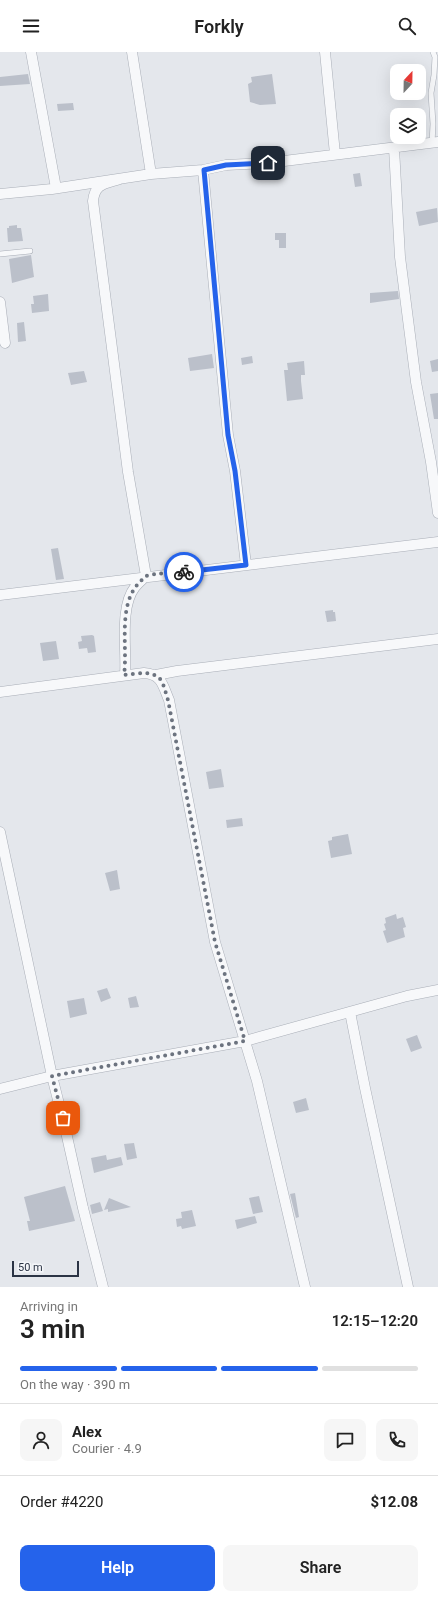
<!DOCTYPE html>
<html lang="en">
<head>
<meta charset="utf-8">
<style>
	:root { --surface:#fff; --page:#f6f6f6; --text:#222; --muted:#767676; --line:#e0e0e0; --accent:#2563eb }
	body { margin:0; font-family:Roboto,sans-serif; background:var(--page); color:var(--text); height:100vh; display:flex; flex-direction:column; font-size:15px; white-space:nowrap }
	* { box-sizing:border-box; margin:0 }
	p { font-size:13px; color:var(--muted) }
	.icon { flex:none; width:22px; height:22px; fill:none; stroke:currentColor; stroke-width:2; stroke-linecap:round; stroke-linejoin:round }
	.map { position:relative; height:1235px; overflow:hidden }
	.sheet { display:flex; flex-direction:column; background:var(--surface); flex:1 }
	.sheet>* { flex:none }
	.needle { width:26px; rotate:22deg }
	.fabs { position:absolute; left:390px; top:12px; display:grid; gap:8px }
	.fabs a { display:grid; place-items:center; width:36px; height:36px; border-radius:8px; background:var(--surface); box-shadow:0 4px 16px #0002; font-size:20px }
	.scale { position:absolute; left:12px; bottom:10px; width:67px; box-sizing:border-box; padding-left:4px; border:2px solid #2b3445; border-top:0; font-size:11px; line-height:14px; white-space:nowrap; color:#2b3445; -webkit-text-stroke:3px #f4f6f9; paint-order:stroke }
	.pin { position:absolute; display:grid; place-items:center; width:34px; height:34px; color:#fff; margin:-17px; border-radius:8px; box-shadow:0 2px 6px #0006 }
	.courier { position:absolute; display:grid; place-items:center; width:40px; height:40px; margin:-20px; border:3px solid #2563eb; border-radius:50%; background:#fff; color:#222; box-shadow:0 1px 5px #0007 }
	.overview em { font-style:normal; font-weight:600 }
	.overview div { display:flex; flex-direction:column-reverse }
	.overview { display:flex; align-items:center; justify-content:space-between; height:68px; padding:0 20px }
	h1 { font-size:26px; font-weight:600; line-height:30px }
	.bar { display:grid; grid-template-columns:repeat(4,1fr); gap:6px 4px; align-content:center; height:48px; padding:0 20px }
	.bar i { height:5px; border-radius:3px; background:var(--line) }
	.bar .current { background:var(--accent) }
	.bar p { grid-column:span 4 }
	.line { display:flex; align-items:center; gap:10px; padding:0 20px; border-top:1px solid var(--line) }
	.line div { flex:1 }
	.round { display:grid; place-items:center; flex:none; width:42px; height:42px; border-radius:8px; background:var(--page) }
	.button { display:flex; gap:8px; margin-top:auto; padding:8px 20px }
	.button a { flex:1; height:46px; border-radius:8px; background:var(--accent); color:#fff; font-size:16px; font-weight:600; line-height:46px; text-align:center }
	.button a+a { background:var(--page); color:var(--text) }
	header { display:flex; justify-content:space-between; align-items:center; height:52px; padding:0 20px; background:var(--surface); font-size:18px; font-weight:600 }
	.map>svg:first-child { display:block }
	.building { fill:#bbc0ca }
	.lines { fill:none; stroke-linecap:round; stroke-linejoin:round }
	.lane-casing { stroke:#a9aeb7; stroke-width:6 }
	.street-casing { stroke:#a9aeb7; stroke-width:11 }
	.lane { stroke:#f7f8fa; stroke-width:5 }
	.street { stroke:#f7f8fa; stroke-width:10 }
	.done { stroke:#6c737f; stroke-width:4; stroke-dasharray:0 7.2 }
	.route { stroke:#2563eb; stroke-width:5 }
</style>
</head>
<body>
<header><svg class="icon" aria-label="menu" viewBox="0 0 24 24"><path d="M4 6h16M4 12h16M4 18h16"/></svg>Forkly<svg class="icon" aria-label="search" viewBox="0 0 24 24"><circle cx="10" cy="10" r="6"/><path d="M15 15l6 6"/></svg></header>
<div class="map">
<svg width="438" height="1235" viewBox="0 0 438 1235">
	<rect width="100%" height="100%" fill="#e4e7ec"/>
	<path class="building" d="M28 22 30 32 0 34V25Z
		M272 22 276 52 260 53 250 50 248 32 252 30 251 25Z
		M73 51 74 58 58 59 57 52Z
		M360 121 362 134 355 135 353 122Z
		M437 156 438 170 419 174 416 160Z
		M17 173V176H21L23 189 8 190 7 176H9V174Z
		M275 181H286V196H279V188H275Z
		M31 203 34 225 12 231 9 207Z
		M398 239 399 247 370 251V241Z
		M48 242 49 259 32 261 31 252H34L33 244Z
		M24 270 26 289 18 290 17 271Z
		M212 302 214 316 190 319 188 306Z
		M252 304 253 311 242 313 241 306Z
		M438 307V319L432 320 430 309Z
		M304 309 305 323H301V329L303 347 287 349 284 318H288L287 311Z
		M84 319 87 330 71 333 68 321Z
		M438 341V367H434L430 342Z
		M58 496 64 527 56 528 51 497Z
		M333 558V560H335L336 569 327 570 325 559Z
		M92 583 94 584 96 600 88 601 87 596 79 597 78 590 82 589 81 584Z
		M56 589 59 607 43 609 40 591Z
		M221 717 224 735 209 737 206 720Z
		M242 766 243 774 227 776 226 768Z
		M348 782 352 802 331 806 328 789 332 788V785Z
		M117 818 120 837 110 839 105 821Z
		M396 862 397 867 403 865 406 875 403 876 405 885 387 891 383 879 386 878 384 872 386 871 385 866Z
		M107 936 111 946 101 950 97 939Z
		M136 944 139 955 130 956 128 946Z
		M84 946 87 962 70 966 67 949Z
		M417 983 422 996 411 1000 406 987Z
		M306 1046 309 1058 296 1061 293 1050Z
		M134 1091 137 1106 127 1108 124 1092Z
		M106 1103 107 1108 121 1105 123 1113 94 1121 91 1106Z
		M65 1134 75 1169 29 1179 27 1169H30L24 1145Z
		M295 1141 299 1165 296 1166 290 1142Z
		M259 1144 263 1160 253 1162 249 1146Z
		M109 1146 131 1155 108 1160V1157L104 1158Z
		M100 1150 103 1159 92 1162 90 1153Z
		M192 1158 196 1174 182 1177 181 1174 177 1175 176 1167 182 1166 181 1160Z
		M255 1164 257 1171 237 1177 235 1168Z"/>
	<g class="lines">
		<g class="lane-casing">
			<path id="lane" d="M432 91 433 72 431 41 434 23 435 5 433 0
				M0 202 30 199"/>
		</g>
		<g class="street-casing">
			<path id="street" d="M31 0 56 136
				M132 0 151 122
				M325 0 335 102
				M394 96 400 205 416 330 431 410 438 461
				M203 118 228 383 235 419 246 513
				M120 127C105 132 95 131 93 149L128 420 146 524C142 528 138 531 135 535 119 555 127 599 125 623
				M0 142 52 137 151 122 203 118 226 113 268 111 438 90
				M0 250 5 291
				M0 543 438 490
				M156 623 177 619 438 587
				M0 640 144 621C162 622 163 634 169 648L215 890 257 1029 305 1235
				M0 780 52 1024 66 1080 83 1156 103 1235
				M350 960 365 1036 408 1235
				M0 1037 52 1024 245 989 407 944 438 938"/>
		</g>
		<use href="#lane" class="lane"/>
		<use href="#street" class="street"/>
	</g>
	<g class="lines">
		<path class="done" d="M63 1066 52 1024 245 989 215 890 168 648C166 643 165 636 162 630 156 617 136 622 124 623 128 595 117 552 140 530 142 528 144 525 146 524 155 521 174 521 184 520"/>
		<path class="route" d="M184 520 246 513 235 419 228 383 204 118 226 113 268 111"/>
	</g>
</svg>
<div class="fabs">
<a><svg class="needle" viewBox="-14 -14 28 28"><path d="M0-13l5 13h-10z" fill="#e53935"/><path d="M0 13l5-13h-10z" fill="#767676"/></svg></a>
<a><svg class="icon" aria-label="layers" viewBox="0 0 24 24"><path d="M12 4l9 5-9 5-9-5zM3 14l9 5 9-5"/></svg></a>
</div>
<div class="scale">50 m</div>
<div class="pin" style="left:63px;top:1066px;background:#ea580c"><svg class="icon" aria-label="bag" viewBox="0 0 24 24"><path d="M5 8h14l-1 12H6zM9 8a3 3 0 0 1 6 0"/></svg></div>
<div class="pin" style="left:268px;top:111px;background:#1f2937"><svg class="icon" aria-label="home" viewBox="0 0 24 24"><path d="M3 11l9-7 9 7M6 9v11h12V9"/></svg></div>
<div class="courier" style="left:184px;top:520px"><svg class="icon" aria-label="bike" viewBox="0 0 24 24"><circle cx="6" cy="16" r="4"/><circle cx="18" cy="16" r="4"/><path d="M6 16l4-8h5l3 8M10 8l3 8H6M13 5h3"/></svg></div>
</div>
<section class="sheet">
<div class="overview"><div><h1>3 min</h1><p>Arriving in</p></div><em>12:15–12:20</em></div>
<div class="bar"><i class="current"></i><i class="current"></i><i class="current"></i><i></i><p>On the way · 390 m</p></div>
<div class="line" style="height:72px"><a class="round"><svg class="icon" aria-label="person" viewBox="0 0 24 24"><circle cx="12" cy="8" r="4"/><path d="M4 21q1-7 8-7t8 7"/></svg></a><div><b>Alex</b><p>Courier · 4.9</p></div><a class="round"><svg class="icon" aria-label="chat" viewBox="0 0 24 24"><path d="M4 5h16v11H9l-5 4z"/></svg></a><a class="round"><svg class="icon" aria-label="phone" viewBox="0 0 24 24"><path d="M5 4h4l2 5-3 2q2 4 5 5l2-3 5 2v4C11 20 4 13 5 4z"/></svg></a></div>
<div class="line" style="height:52px"><div>Order #4220</div><b>$12.08</b></div>
<div class="button"><a>Help</a><a>Share</a></div>
</section>
</body>
</html>
